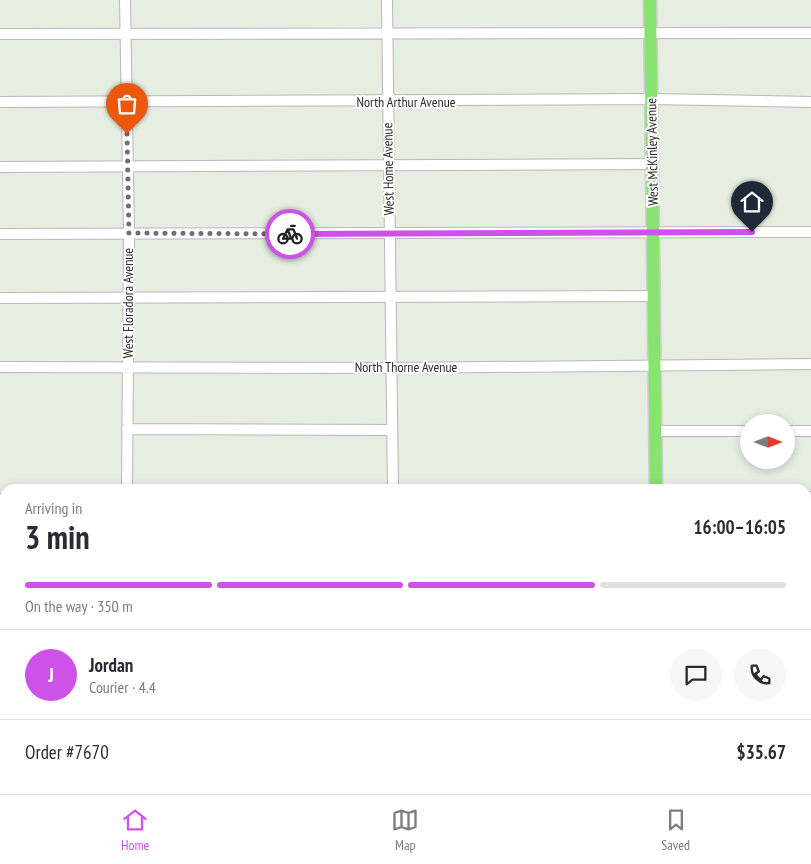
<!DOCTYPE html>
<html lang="en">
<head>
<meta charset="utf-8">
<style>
	:root { --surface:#fff; --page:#f7f7f7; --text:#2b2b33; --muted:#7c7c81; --line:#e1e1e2; --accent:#cd53e8 }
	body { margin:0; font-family:"PT Sans Narrow",sans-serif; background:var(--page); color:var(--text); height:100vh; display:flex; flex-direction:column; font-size:19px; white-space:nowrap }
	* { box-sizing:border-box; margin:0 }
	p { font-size:16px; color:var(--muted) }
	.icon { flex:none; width:28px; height:28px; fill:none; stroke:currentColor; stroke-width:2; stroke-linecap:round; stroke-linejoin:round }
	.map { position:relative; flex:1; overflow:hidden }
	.panel { position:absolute; left:0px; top:484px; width:811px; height:311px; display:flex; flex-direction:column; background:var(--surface); border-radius:15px 15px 0 0; box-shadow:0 2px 8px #0003 }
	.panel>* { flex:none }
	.needle { width:32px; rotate:90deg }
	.buttons { position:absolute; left:740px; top:414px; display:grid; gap:10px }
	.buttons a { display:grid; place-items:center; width:55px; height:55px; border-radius:50%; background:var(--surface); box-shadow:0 2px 8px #0003; font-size:25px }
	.pin { position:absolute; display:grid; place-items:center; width:42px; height:42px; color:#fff; margin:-51px -21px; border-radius:50% 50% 50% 0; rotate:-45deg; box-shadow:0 0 5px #0007 }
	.pin .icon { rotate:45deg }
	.courier { position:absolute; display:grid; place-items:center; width:50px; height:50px; margin:-25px; border:4px solid #cd53e8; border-radius:50%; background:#fff; color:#222; box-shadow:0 1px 6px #0007 }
	.head em { font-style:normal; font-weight:700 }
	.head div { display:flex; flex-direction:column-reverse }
	.head { display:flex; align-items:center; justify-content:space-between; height:85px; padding:0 25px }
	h1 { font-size:32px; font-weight:700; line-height:38px }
	.bar { display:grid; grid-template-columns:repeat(4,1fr); gap:8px 5px; align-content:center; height:60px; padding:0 25px }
	.bar i { height:6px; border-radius:4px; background:var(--line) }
	.bar .active { background:var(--accent) }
	.bar p { grid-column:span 4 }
	.line { display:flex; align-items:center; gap:12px; padding:0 25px; border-top:1px solid var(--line) }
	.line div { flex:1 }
	.round { display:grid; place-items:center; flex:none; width:52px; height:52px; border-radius:26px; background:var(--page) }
	.dock { display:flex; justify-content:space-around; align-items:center; height:70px; border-top:1px solid var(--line); background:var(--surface); font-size:14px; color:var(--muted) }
	.dock a { display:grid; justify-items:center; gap:2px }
	.dock .active { color:var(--accent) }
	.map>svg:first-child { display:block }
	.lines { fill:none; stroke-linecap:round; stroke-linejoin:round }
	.minor-casing { stroke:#bdb4bf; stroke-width:12 }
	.major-casing { stroke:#cdcdcd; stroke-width:15 }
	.minor { stroke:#fff; stroke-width:10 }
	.major { stroke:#89e370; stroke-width:12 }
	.done { stroke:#6e706c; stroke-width:5; stroke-dasharray:0 9 }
	.route { stroke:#cd53e8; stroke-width:6 }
	.labels { text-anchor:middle; stroke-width:4; stroke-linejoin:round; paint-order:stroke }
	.street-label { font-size:14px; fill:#2d2d2d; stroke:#fff }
</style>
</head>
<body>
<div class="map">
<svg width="811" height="794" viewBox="0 0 811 794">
	<rect width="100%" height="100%" fill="#e6ede1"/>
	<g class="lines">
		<g class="minor-casing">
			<path id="minor" d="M125 0 129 233 127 489
				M387 0 393 489
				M0 34 811 33
				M0 102 651 99 811 102
				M0 167 652 164
				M0 234 811 232
				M0 298 654 296
				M0 367 391 368 811 364
				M127 429 392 430
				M655 431H749
				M786 431H811
				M806 497H811
				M0 499H5
				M806 562H811
				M806 629H811
				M0 634H5
				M0 764H5
				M133 790V794
				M205 790V794
				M324 790V794
				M392 790V794
				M730 790V794
				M794 790V794"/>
		</g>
		<g class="major-casing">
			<path id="major" d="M650 0 656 489
				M663 790V794"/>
		</g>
		<use href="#minor" class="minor"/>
		<use href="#major" class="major"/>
	</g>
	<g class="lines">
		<path class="done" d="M127 134 129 233 290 234"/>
		<path class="route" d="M290 234 752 232"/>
	</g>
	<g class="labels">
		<g class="street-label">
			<text x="406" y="107">North Arthur Avenue</text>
			<text transform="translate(652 152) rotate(-91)" y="5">West McKinley Avenue</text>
			<text transform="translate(388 169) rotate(-91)" y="5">West Home Avenue</text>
			<text transform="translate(128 303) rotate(-90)" y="5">West Floradora Avenue</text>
			<text x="406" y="372">North Thorne Avenue</text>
		</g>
	</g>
</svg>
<div class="buttons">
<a><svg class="needle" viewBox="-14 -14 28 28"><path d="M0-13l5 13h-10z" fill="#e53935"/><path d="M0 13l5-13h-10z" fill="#7c7c81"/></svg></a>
</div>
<div class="pin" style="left:127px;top:134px;background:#ea580c"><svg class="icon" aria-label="bag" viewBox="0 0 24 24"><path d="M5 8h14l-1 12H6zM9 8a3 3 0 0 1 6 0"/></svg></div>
<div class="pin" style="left:752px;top:232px;background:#1f2937"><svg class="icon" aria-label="home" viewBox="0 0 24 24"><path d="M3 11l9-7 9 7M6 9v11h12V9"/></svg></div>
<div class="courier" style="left:290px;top:234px"><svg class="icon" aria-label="bike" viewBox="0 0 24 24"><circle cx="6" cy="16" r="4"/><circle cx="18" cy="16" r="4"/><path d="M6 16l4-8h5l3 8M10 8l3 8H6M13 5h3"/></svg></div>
<section class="panel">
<div class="head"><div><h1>3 min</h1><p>Arriving in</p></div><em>16:00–16:05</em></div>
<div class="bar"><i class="active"></i><i class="active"></i><i class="active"></i><i></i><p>On the way · 350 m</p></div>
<div class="line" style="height:90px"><b class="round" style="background:var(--accent);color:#fff">J</b><div><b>Jordan</b><p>Courier · 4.4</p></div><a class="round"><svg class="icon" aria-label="chat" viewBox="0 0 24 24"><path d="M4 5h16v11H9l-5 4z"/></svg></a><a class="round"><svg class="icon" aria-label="phone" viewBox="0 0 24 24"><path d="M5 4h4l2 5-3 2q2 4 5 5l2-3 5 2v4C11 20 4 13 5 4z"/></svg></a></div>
<div class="line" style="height:65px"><div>Order #7670</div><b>$35.67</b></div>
</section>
</div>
<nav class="dock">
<a class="active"><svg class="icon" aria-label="home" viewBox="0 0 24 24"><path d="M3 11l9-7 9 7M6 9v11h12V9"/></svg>Home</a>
<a><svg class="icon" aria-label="map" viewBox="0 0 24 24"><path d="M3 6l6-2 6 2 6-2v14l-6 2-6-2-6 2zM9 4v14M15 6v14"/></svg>Map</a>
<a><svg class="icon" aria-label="saved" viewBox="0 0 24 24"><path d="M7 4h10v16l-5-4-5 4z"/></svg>Saved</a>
</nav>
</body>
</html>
